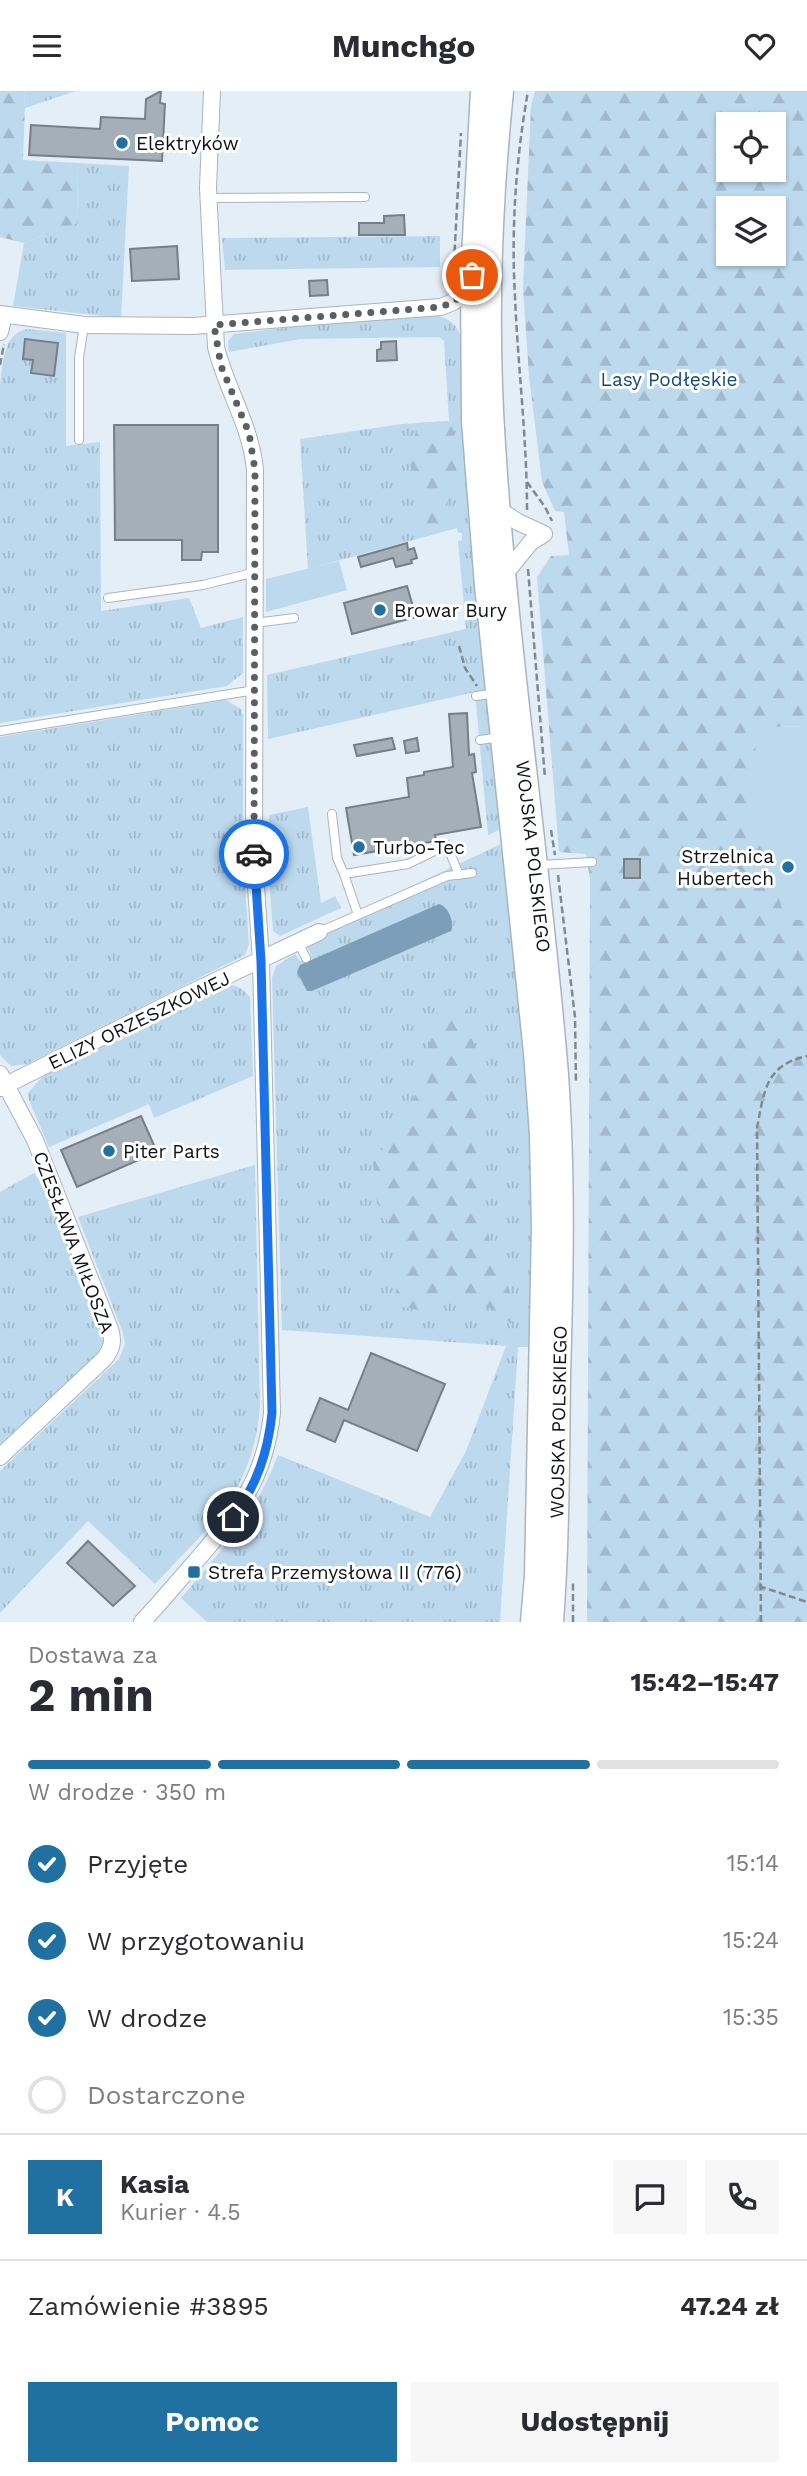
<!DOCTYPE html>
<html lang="pl">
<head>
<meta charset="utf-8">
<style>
	:root { --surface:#fff; --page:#f7f7f7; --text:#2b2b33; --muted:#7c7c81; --line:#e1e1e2; --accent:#2170a2 }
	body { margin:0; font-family:"Work Sans",sans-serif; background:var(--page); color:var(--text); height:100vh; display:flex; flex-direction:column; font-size:26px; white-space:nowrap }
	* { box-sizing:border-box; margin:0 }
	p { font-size:23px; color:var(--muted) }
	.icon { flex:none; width:38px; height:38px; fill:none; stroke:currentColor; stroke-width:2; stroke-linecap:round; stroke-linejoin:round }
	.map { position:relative; height:1531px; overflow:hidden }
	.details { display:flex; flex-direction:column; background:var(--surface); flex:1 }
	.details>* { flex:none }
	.tools { position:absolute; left:716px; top:21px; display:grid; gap:14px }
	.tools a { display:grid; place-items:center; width:70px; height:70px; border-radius:0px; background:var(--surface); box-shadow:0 2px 5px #0004; font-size:35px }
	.pin { position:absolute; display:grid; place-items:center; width:60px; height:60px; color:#fff; margin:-30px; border:4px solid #fff; border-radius:50%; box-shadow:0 2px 7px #0007 }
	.courier { position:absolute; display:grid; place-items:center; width:70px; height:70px; margin:-35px; border:5px solid #1a73e8; border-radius:50%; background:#fff; color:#222; box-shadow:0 2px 9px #0007 }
	.headline em { font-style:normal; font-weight:700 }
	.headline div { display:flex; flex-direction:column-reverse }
	.headline { display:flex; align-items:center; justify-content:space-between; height:119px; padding:0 28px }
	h1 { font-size:46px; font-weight:700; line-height:52px }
	.bar { display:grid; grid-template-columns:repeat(4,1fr); gap:10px 7px; align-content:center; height:84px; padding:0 28px }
	.bar i { height:9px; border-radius:5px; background:var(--line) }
	.bar .active { background:var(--accent) }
	.bar p { grid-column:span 4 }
	.line { display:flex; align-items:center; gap:18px; padding:0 28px; border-top:2px solid var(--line) }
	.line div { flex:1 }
	.round { display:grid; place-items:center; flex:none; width:74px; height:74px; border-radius:0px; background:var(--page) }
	ol { padding:0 28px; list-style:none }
	li { display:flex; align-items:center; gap:21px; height:77px }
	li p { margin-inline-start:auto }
	li .icon { padding:7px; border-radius:50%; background:var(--accent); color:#fff; stroke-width:4 }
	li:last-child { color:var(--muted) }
	li i { width:38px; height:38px; border:4px solid var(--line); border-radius:50% }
	.cta { display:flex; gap:14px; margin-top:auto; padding:14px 28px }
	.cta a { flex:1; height:80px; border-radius:0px; background:var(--accent); color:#fff; font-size:28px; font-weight:700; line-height:80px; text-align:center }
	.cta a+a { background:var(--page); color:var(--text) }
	header { display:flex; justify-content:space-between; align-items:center; height:91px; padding:0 28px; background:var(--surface); font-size:32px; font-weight:700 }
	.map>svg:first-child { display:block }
	.grass { fill:url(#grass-tufts) }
	.forest { fill:url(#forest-firs); fill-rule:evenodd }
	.garden { fill:#bdd9ee }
	.water { fill:#7c9eb8 }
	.building { fill:#a4afb7; stroke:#757f87; stroke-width:2 }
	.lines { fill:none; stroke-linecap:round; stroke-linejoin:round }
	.service-casing { stroke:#a9b4bc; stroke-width:10 }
	.minor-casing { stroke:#a9b4bc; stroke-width:18 }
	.primary-casing { stroke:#a9b4bc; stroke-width:27 }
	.path { stroke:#81898f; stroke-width:2.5; stroke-dasharray:7 3.5; stroke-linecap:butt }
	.service { stroke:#fff; stroke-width:8 }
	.minor { stroke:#fff; stroke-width:16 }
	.primary { stroke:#fff; stroke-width:24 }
	.done { stroke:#595f64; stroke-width:7; stroke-dasharray:0 12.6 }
	.route { stroke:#1a73e8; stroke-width:9 }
	.poi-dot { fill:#2170a2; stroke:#fff; stroke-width:2.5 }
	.labels { text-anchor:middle; stroke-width:6; stroke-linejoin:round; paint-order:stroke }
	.poi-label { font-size:19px; fill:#0e1215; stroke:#fff; text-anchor:start }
	.park-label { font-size:19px; fill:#124c70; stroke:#fff }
	.street-label { font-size:19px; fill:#0e1215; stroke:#fff }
</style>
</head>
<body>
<header><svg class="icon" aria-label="menu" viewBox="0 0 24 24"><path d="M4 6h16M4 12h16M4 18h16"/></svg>Munchgo<svg class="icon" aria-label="heart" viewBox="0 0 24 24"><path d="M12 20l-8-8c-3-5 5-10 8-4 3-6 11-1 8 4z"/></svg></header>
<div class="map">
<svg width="807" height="1531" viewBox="0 0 807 1531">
	<defs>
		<pattern id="grass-tufts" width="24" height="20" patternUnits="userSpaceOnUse" patternTransform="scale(1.75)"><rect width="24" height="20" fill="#bdd9ee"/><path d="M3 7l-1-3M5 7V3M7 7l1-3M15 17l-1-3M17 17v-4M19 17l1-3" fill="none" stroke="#a1b9cb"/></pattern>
		<pattern id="forest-firs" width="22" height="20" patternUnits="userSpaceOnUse" patternTransform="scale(1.75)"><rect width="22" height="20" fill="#bdd9ee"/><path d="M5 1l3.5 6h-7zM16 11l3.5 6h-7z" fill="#a1b9cb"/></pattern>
	</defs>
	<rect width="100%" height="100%" fill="#e3eef7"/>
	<path class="grass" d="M24 0H76L25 17Z
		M78 72 129 75 121 227 13 215 24 152 77 132Z
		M440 145V176L225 179 222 147Z
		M434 223C449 228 459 233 461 250L467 403 501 738 488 744 475 601 268 648 267 584 466 538 458 450 462 449V442H458L457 437 308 478 300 348 402 333 449 330 444 250 439 246 300 248 229 261 228 250 234 243 367 227Z
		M27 238 66 242V355L100 351 101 520 189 507 201 537 243 526V582L227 595 0 632V294C3 272 3 243 27 238Z
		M226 609 241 618 243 625V766L249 853 245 864 27 973 11 975 0 964V646Z
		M308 716 321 812 335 805 341 817 280 845 273 840 268 773 269 724Z
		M503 752 529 1008 533 1099 531 1256H518L500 1531H207L181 1507C219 1462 257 1421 278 1364L430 1426 466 1360 506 1255 282 1239 272 887 276 875 295 863 300 870 312 865 304 850 355 822Z
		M227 892 241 897 250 906 253 985 154 1027 149 1013 49 1056 29 1009 28 1002 43 985Z
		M255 1074 260 1315C253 1402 211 1433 155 1493L88 1430 0 1522V1380L119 1268 125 1253 123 1242 78 1126Z
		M34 1082 49 1103 104 1245V1252L97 1264 0 1356V1101Z"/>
	<path class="forest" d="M0 0H24L25 17 23 69 78 72 77 132 24 152 0 146Z
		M535 0H807V635L773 636 786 829H807V1531H587L590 788 586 763 559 761 537 486 551 465 569 464 564 421 555 420 542 391 529 285 523 197 531 15ZM728 33H774V79H728ZM728 117H774V163H728Z
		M449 330 454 341 457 388 446 417 441 441 423 446 417 442 422 403 410 374 417 332Z
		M464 904C474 944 481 983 483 1025 485 1064 480 1103 488 1142 494 1171 520 1204 511 1233L498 1221 463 1205 424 1220 393 1214 405 1162 377 1112 373 1071 396 1039 422 992 432 936Z"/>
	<path class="garden" d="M339 470 347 499 266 521V488Z
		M807 635V829H786L751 723 756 649 773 636Z"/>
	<path class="water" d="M439 813C448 815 455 832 451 840L312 900H307L297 881 300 874Z"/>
	<path class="building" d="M161 0 160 12 165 13 162 70 29 64 31 34 100 38 101 26 145 28 146 8Z
		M404 124 405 144H359V132H384V125Z
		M177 155 179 188 132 190 130 158Z
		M327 189 328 204 310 205 309 190Z
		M25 248 58 252 54 285 31 282 33 269 23 268Z
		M396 250 397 269 377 270V259L381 258V251Z
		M114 334H218V461H202L201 469H182V449H115Z
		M407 452 408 459 414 457 417 467 411 469 412 472 396 476 393 467 361 476 358 466Z
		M407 495 416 526 352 543 344 512Z
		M467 622 469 664 474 663 476 681 472 682 481 736 435 744 436 750 354 764 346 717 409 706 407 687 424 684V681L453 676 449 623Z
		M392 647 395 658 357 665 354 654Z
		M417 647 419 660 406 662 404 650Z
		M624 768H640V787H624Z
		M141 1025 157 1061 77 1096 61 1059Z
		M371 1262 445 1293 417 1360 344 1329 335 1351 307 1339 320 1307 348 1319Z
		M88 1450 135 1495 113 1515 67 1472Z"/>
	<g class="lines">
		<g class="service-casing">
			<path id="service" d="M208 107 365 106
				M79 349V267L84 234
				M108 507 203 494 256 481
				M255 532 294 527
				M476 605 497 602
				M0 640 255 599
				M480 649 501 646
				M332 723 337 767 344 783
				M539 774 592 771
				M358 824 344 783 408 773 447 754 459 784
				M319 841 447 785 472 782
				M298 851 306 867"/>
		</g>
		<g class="minor-casing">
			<path id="minor" d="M0 223 84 234 193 235 441 216 453 211 473 196
				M0 241 4 224
				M498 418 518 431 544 443
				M504 484 531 451 544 443
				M0 983 35 1049 110 1238C114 1250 112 1258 104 1268L0 1366
				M0 997 186 904 319 841
				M142 1531C161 1511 178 1490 196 1470 238 1421 265 1388 272 1322L261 870 254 765 255 379C251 334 226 298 216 256L208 97 212 0"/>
		</g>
		<g class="primary-casing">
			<g id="primary">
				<path d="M483 0 473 184 474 330 487 494 536 961 542 1043 544 1136 537 1485 533 1531"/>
				<path id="s1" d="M501 0C489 117 485 237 493 354 506 565 539 774 556 984 563 1084 561 1184 558 1284 557 1367 557 1449 551 1531"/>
			</g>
		</g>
		<path class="path" d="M454 171 461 42
			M0 274 4 253
			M527 391 545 416 552 430
			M527 419C527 348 518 277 515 206 511 137 516 68 528 0
			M528 478 545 687
			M459 555 465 577 477 595
			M551 739 555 764
			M558 784 575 926 576 993
			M759 1495 807 1511
			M573 1531V1490
			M761 1531 757 1037C764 1001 765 974 807 965"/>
		<use href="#service" class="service"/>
		<use href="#minor" class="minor"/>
		<use href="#primary" class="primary"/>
	</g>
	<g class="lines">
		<path class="done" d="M254 763 255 379 249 342 221 275 214 234 441 216 453 211 472 197V184"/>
		<path class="route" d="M233 1426C257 1394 268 1361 272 1322L261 870 254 763"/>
	</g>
	<g class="poi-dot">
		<circle cx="122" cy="52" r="7"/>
		<circle cx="380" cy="519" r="7"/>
		<circle cx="359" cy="756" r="7"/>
		<circle cx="788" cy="776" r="7"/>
		<circle cx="109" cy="1060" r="7"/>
		<rect x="187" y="1474" width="14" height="14" rx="3.5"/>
	</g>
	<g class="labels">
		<g class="poi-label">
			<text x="136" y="59">Elektryków</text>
			<text x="394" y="526">Browar Bury</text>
			<text x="373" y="763">Turbo-Tec</text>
			<text x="774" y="772" text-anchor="end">Strzelnica<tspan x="774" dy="22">Hubertech</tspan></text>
			<text x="123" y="1067">Piter Parts</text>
			<text x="208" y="1488">Strefa Przemysłowa II (776)</text>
		</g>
		<g class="park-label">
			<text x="669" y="295">Lasy Podłęskie</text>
		</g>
		<g class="street-label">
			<text dy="7" stroke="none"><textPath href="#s1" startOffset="768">WOJSKA POLSKIEGO</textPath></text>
			<text transform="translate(139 929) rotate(-26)" y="7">ELIZY ORZESZKOWEJ</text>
			<text transform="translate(74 1151) rotate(69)" y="7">CZESŁAWA MIŁOSZA</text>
			<text transform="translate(558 1331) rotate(-89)" y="7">WOJSKA POLSKIEGO</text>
		</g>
	</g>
</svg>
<div class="tools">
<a><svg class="icon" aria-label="locate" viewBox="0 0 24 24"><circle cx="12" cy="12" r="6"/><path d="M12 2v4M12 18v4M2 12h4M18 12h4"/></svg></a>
<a><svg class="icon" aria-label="layers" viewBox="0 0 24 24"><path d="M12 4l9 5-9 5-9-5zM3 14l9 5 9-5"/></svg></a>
</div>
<div class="pin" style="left:472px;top:184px;background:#ea580c"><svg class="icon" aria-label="bag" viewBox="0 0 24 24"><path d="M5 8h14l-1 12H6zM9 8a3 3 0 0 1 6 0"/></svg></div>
<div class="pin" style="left:233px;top:1426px;background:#1f2937"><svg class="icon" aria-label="home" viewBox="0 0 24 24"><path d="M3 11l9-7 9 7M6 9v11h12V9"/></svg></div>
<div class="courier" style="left:254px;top:763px"><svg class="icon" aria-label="car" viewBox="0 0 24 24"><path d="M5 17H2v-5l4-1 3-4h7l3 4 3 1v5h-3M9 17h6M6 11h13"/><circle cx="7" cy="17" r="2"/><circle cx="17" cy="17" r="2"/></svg></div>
</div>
<section class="details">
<div class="headline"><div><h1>2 min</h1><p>Dostawa za</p></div><em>15:42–15:47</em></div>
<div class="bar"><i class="active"></i><i class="active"></i><i class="active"></i><i></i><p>W drodze · 350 m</p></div>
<ol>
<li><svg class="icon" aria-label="check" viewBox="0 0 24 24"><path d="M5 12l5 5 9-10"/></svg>Przyjęte<p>15:14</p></li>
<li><svg class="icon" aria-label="check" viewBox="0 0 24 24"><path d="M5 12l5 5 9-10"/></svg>W przygotowaniu<p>15:24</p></li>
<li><svg class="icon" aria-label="check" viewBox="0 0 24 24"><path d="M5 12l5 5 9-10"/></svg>W drodze<p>15:35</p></li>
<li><i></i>Dostarczone</li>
</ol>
<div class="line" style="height:126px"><b class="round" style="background:var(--accent);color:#fff">K</b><div><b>Kasia</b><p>Kurier · 4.5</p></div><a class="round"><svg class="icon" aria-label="chat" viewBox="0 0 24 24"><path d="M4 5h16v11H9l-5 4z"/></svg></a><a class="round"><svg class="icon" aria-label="phone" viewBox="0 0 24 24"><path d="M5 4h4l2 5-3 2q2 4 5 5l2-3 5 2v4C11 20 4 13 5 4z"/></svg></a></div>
<div class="line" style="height:91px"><div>Zamówienie #3895</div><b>47.24 zł</b></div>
<div class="cta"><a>Pomoc</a><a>Udostępnij</a></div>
</section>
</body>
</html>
